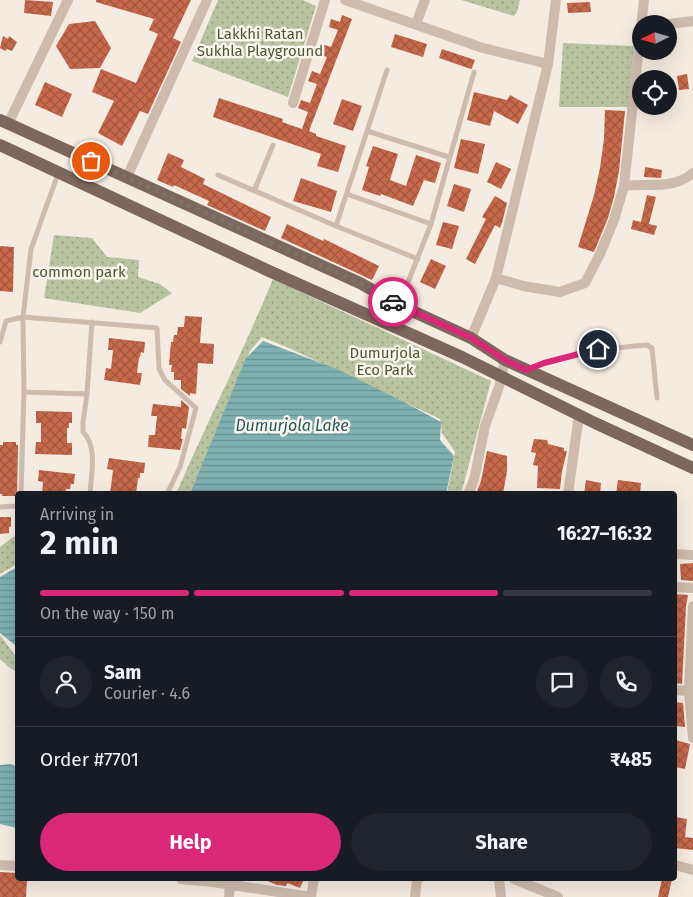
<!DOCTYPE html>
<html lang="en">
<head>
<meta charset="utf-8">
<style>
	:root { --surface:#171b24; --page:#20242c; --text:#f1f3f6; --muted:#9ea1a6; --line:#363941; --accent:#db2777 }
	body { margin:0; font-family:"Fira Sans",sans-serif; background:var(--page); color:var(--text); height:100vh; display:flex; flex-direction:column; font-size:19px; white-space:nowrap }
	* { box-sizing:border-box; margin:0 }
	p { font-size:16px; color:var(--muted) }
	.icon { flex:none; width:28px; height:28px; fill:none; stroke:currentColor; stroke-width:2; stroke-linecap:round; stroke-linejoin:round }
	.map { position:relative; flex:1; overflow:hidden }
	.sheet { position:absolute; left:15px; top:491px; width:662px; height:390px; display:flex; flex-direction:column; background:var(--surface); border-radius:5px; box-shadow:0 5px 20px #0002 }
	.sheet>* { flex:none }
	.needle { width:32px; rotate:265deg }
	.buttons { position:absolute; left:632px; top:15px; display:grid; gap:10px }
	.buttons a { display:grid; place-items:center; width:45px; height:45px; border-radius:50%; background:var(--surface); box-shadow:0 5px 20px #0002; font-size:25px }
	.pin { position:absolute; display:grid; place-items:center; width:42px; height:42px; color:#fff; margin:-21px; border:2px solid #fff; border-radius:50%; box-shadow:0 1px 5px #0007 }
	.courier { position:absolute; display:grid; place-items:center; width:50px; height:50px; margin:-25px; border:4px solid #db2777; border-radius:50%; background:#fff; color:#222; box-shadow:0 1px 6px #0007 }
	.head em { font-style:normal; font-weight:700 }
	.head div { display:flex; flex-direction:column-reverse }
	.head { display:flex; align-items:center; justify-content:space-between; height:85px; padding:0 25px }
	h1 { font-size:32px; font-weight:700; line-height:38px }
	.bar { display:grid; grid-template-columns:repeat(4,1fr); gap:8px 5px; align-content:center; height:60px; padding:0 25px }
	.bar i { height:6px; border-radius:4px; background:var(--line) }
	.bar .active { background:var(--accent) }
	.bar p { grid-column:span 4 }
	.line { display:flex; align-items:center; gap:12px; padding:0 25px; border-top:1px solid var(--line) }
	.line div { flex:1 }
	.round { display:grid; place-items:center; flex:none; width:52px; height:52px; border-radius:26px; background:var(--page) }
	.action { display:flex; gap:10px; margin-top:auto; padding:10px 25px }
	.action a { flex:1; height:58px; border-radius:30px; background:var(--accent); color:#fff; font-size:20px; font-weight:700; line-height:58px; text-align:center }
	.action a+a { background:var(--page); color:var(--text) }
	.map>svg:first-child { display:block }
	.park { fill:url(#park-dots) }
	.water { fill:url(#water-rules) }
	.building { fill:url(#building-cross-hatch) }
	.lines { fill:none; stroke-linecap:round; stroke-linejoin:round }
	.lane { stroke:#cdbbac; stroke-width:5 }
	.street { stroke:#cdbbac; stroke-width:10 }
	.primary { stroke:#7d675c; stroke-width:12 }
	.done { stroke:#7c716b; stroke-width:5; stroke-dasharray:0 9 }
	.route { stroke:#db2777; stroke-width:6 }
	.labels { text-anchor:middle; stroke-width:5; stroke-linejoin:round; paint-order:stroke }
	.park-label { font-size:15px; fill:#4a5a2e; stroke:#fbf5ee }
	.water-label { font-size:16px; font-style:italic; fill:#1f5a5e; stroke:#fbf5ee }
</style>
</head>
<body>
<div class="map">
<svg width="693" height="897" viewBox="0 0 693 897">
	<defs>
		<pattern id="park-dots" width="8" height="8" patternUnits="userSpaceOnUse" patternTransform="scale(1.25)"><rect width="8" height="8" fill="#b8c4a0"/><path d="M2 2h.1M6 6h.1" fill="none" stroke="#97a083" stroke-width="1.8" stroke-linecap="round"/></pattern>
		<pattern id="water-rules" width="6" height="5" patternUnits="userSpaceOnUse" patternTransform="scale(1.25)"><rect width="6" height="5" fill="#7fb0b2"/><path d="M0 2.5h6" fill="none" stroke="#699091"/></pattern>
		<pattern id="building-cross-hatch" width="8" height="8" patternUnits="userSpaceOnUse" patternTransform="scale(1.25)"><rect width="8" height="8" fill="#c8694b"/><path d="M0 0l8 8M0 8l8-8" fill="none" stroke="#a4573f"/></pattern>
	</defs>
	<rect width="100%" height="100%" fill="#f4ebe1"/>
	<path class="park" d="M218 0H303L316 6 288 97 192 61Z
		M461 0H520L517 12 514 16Z
		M563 43 634 46 628 107H559Z
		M54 235 92 238 107 257 139 260 138 277 160 284 172 293 140 313 44 298Z
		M273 279 491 381 461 494H447L455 452 442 433 440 419 289 348 262 337 250 351 191 494H176C207 422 243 352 273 279Z
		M17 536V564L0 574V547L13 537Z
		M0 635 17 658V672L10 668 0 659Z"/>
	<path class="water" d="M263 341 339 370 404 402 441 422 440 440 454 456 446 494H190L246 358Z
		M17 567V652L15 645 0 633V577Z
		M11 764 17 767V828L0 824V765Z"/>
	<path class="building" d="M25 0 53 2 51 16 24 13Z
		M96 0H191L173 38 181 42 148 114 140 111 122 146 98 133 114 101 92 92 101 69 136 83 158 34 149 30 154 19 96 2Z
		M590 2 591 12 568 13 567 3Z
		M342 15 352 19 309 131 316 134V136L346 146 338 172 317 166 321 154 213 117 219 98 283 119 282 122 302 129 308 112 298 108 301 100 310 103 317 84 308 81 312 71 320 74 327 57 319 54 322 44 331 47 338 30 329 27 331 19 340 22Z
		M95 21 111 48 100 68 70 69 56 46 69 24Z
		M395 34 427 44 423 57 391 47Z
		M3 36 8 39 9 36 17 42 12 51 7 49 5 51 0 48Z
		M442 49 475 60 472 68 471 69 439 58Z
		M687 74 689 89 679 90 677 76Z
		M45 82 72 94 62 117 35 105Z
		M474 92 507 100 510 95 528 105 518 124 494 111 490 126 467 120Z
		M342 99 362 106 353 131 333 124Z
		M605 110 625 111 619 171 614 197 608 218 594 252 578 247 594 195 600 168 604 139Z
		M461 139 485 144 478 174 454 168Z
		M373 146 398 154 390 180 406 186 416 155 441 163 435 183 424 180 413 206 381 194 380 196 362 190 369 167 366 166Z
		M168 153 184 160 181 167 205 179 203 184 271 217 265 231 207 205 209 201 174 185 173 187 157 180Z
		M496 162 511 169 501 189 487 182Z
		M645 167 662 170 661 178 644 177Z
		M301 178 337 191 331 212 293 201Z
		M454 184 471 189 464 212 447 206Z
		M647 195 656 197 649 224 657 226 654 235 631 229 633 220 641 222Z
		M495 196 507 203 502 223 500 228 495 225 475 264 466 259 486 219 482 217Z
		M443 222 459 226 452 249 436 245Z
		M287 224 323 241 324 239 379 266 372 280 281 238Z
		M0 246 14 247 13 292 0 291Z
		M431 259 446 266 435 289 420 282Z
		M185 316 202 317 200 343 214 344 213 364 198 363 196 394 190 393V396L181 389V380H174V372H171L172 365H169L171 342H173L174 335H177L178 327H184Z
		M109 338 145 342 144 353 141 352 140 357H139L137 373H142L140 385 104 380 106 368 111 369 113 350H108Z
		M181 400 189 407 186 429 182 428 181 439H183L180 450 148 447 149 435H155L157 416H151L153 404 181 407Z
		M36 411 72 412V423H69V428H67V443H72V455L35 454 36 442H41V423H36Z
		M534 439 547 440 548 444 564 448V451H567L562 471 560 489 537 488 538 466 533 465 536 453 531 452Z
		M3 442H16V445H18L17 494 15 493V496H2V494H0V445H3Z
		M487 451 507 456V471L503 494H476L481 481Z
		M109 458 145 463 144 473H140V478H138L136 494H110L113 470 107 469Z
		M39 470 75 474 74 484H71L70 489H66L65 494H42L43 482 38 481Z
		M586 480 601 483 600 494H584Z
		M618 480 641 483 640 494H616Z
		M0 517H11V527H9V533L0 534Z
		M693 563V581L681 580 680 564Z
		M675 594 688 595 686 606 682 684 675 683Z
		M675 702 683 703 685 727 675 726Z
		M675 740 690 744 685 769 675 767Z
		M675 817 687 819 685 837 693 838V850L675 848Z
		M0 872 18 873V879H27L26 897H0Z
		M263 879H304L300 888 287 883 286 886 277 885Z
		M662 879H672L668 897H658Z"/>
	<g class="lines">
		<path class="lane" d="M367 131 449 157
			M218 175 336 226 418 259
			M254 191 273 145
			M347 194 431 224
			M336 226 387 70
			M399 305 431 224 474 72
			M0 342 6 321 23 317 157 328 159 369 165 380 196 408 180 467 167 494
			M529 369C567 354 607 348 647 345L652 348 657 398
			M24 392 87 394
			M21 494 24 392 23 317 31 249 58 174
			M90 494C91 474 98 447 83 432V422L87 394 92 322
			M0 507 18 506"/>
		<path class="street" d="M345 0 483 48 548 64 496 278 471 338
			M416 24 425 0
			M669 24 693 21
			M548 64 556 0
			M293 103 325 0
			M8 124 68 0
			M127 177 207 0
			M624 186C649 183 673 190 693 173
			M496 278 523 286 560 292 585 283 600 254 614 220 624 186 644 0
			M468 494 474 480 485 426 499 387 505 360
			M568 494 579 415
			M675 554 693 555
			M675 587 693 588
			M693 606 689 691 693 738
			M675 690 689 691
			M0 865 18 866
			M675 865 693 870
			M181 879 213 882 311 897
			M499 879 501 897
			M514 879 558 897
			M229 897 230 884
			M311 897 314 879
			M415 897 417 879"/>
		<path class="primary" d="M0 120 360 283 399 305 471 338 505 360 693 445
			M0 145 269 271 462 357 595 423 693 468"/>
	</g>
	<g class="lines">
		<path class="done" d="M91 161 360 283 393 302"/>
		<path class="route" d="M393 302 472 338 505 360 526 370 544 363 598 349"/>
	</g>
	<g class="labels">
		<g class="park-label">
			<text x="260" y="39">Lakkhi Ratan<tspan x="260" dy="17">Sukhla Playground</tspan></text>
			<text x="79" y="277">common park</text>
			<text x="385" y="358">Dumurjola<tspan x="385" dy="17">Eco Park</tspan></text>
		</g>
		<g class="water-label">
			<text x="292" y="431">Dumurjola Lake</text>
		</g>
	</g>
</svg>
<div class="buttons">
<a><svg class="needle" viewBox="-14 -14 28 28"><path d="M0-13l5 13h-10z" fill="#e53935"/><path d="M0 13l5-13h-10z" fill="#9ea1a6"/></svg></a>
<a><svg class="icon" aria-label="locate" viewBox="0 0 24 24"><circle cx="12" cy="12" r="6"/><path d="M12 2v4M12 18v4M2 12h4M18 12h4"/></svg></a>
</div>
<div class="pin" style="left:91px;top:161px;background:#ea580c"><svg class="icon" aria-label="bag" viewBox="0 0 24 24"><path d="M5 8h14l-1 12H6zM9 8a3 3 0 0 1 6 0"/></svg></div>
<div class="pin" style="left:598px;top:349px;background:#1f2937"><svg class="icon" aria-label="home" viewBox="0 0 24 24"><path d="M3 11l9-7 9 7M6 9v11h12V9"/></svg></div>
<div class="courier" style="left:393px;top:302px"><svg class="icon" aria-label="car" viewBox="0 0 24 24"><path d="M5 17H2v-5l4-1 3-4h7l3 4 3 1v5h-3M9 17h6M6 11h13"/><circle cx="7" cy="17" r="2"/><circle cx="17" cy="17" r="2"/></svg></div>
<section class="sheet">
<div class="head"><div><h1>2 min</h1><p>Arriving in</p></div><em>16:27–16:32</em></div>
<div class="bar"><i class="active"></i><i class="active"></i><i class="active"></i><i></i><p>On the way · 150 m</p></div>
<div class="line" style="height:90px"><a class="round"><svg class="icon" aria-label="person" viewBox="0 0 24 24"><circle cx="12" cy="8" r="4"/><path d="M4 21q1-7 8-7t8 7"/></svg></a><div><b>Sam</b><p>Courier · 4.6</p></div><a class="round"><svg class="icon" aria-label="chat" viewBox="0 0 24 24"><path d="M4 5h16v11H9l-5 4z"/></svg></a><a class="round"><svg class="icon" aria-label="phone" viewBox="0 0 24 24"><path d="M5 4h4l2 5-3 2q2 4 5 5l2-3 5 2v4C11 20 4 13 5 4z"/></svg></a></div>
<div class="line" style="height:65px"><div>Order #7701</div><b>₹485</b></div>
<div class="action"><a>Help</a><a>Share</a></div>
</section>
</div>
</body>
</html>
